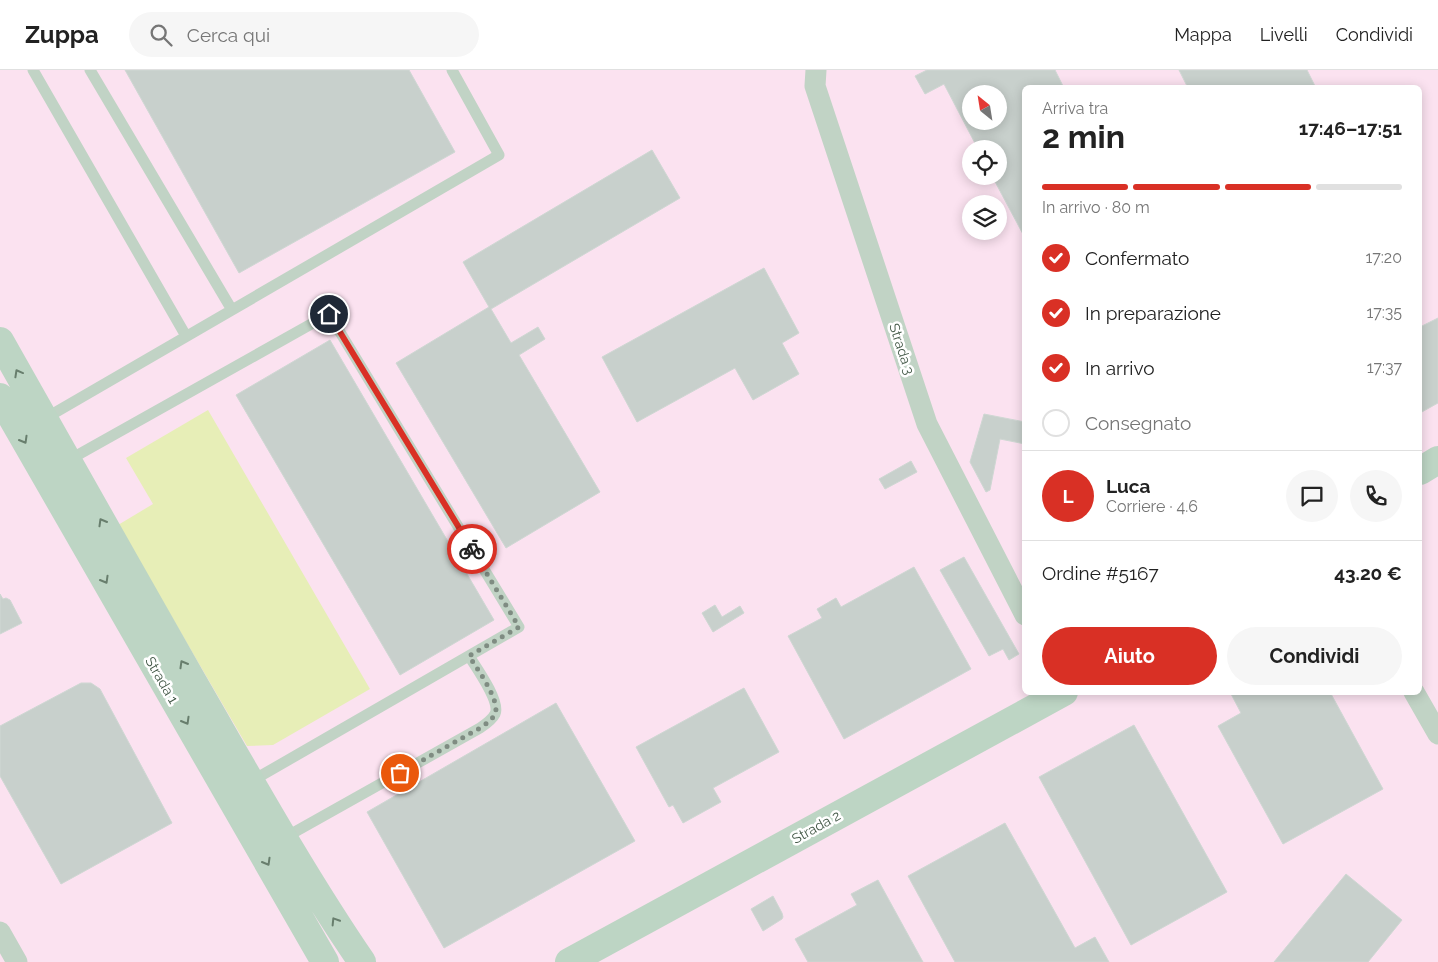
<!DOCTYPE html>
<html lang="it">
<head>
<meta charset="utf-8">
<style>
	:root { --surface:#fff; --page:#f6f6f6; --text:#222; --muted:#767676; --line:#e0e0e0; --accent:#d93025 }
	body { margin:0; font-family:Raleway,sans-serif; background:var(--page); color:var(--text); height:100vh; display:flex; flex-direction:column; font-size:19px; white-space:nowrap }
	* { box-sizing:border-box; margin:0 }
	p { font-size:16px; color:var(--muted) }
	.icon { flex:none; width:28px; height:28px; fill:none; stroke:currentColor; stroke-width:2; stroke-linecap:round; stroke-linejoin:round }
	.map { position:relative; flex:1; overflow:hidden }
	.drawer { position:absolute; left:1022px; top:15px; width:400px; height:610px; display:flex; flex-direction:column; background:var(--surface); border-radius:8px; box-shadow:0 2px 12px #0003 }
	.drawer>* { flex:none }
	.needle { width:32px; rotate:330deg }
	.controls { position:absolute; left:962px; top:15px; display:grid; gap:10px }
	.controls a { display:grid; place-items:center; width:45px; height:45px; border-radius:50%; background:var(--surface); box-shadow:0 2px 12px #0003; font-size:25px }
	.pin { position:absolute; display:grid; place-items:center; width:42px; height:42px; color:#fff; margin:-21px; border:2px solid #fff; border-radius:50%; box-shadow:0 1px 5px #0007 }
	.courier { position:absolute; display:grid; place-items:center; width:50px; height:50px; margin:-25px; border:4px solid #d93025; border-radius:50%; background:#fff; color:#222; box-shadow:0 1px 6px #0007 }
	.overview em { font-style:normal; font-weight:700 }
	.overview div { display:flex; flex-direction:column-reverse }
	.overview { display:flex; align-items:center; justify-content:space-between; height:85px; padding:0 20px }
	h1 { font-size:32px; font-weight:700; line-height:38px }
	.bar { display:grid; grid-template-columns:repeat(4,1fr); gap:8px 5px; align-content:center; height:60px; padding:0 20px }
	.bar i { height:6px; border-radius:4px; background:var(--line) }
	.bar .current { background:var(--accent) }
	.bar p { grid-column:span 4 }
	.line { display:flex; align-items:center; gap:12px; padding:0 20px; border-top:1px solid var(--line) }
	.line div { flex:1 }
	.round { display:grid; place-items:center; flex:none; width:52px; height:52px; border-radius:26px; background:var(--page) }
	ol { padding:0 20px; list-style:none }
	li { display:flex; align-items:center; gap:15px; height:55px }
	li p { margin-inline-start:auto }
	li .icon { padding:5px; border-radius:50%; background:var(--accent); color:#fff; stroke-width:4 }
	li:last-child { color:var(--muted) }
	li i { width:28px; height:28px; border:2px solid var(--line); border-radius:50% }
	.button { display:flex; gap:10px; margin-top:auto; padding:10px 20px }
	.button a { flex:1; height:58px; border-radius:30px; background:var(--accent); color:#fff; font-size:20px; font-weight:700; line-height:58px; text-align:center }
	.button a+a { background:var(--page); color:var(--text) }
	header { display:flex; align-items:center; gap:30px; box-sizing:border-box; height:70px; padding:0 25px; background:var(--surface); border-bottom:1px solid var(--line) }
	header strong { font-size:24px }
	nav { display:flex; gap:28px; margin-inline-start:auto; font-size:18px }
	.search { width:350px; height:45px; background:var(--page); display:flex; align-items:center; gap:12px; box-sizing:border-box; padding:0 18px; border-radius:28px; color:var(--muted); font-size:19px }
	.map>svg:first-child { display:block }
	.commercial { fill:#fbe2f0; fill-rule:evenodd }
	.green { fill:#e7eeb7 }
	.building { fill:#c8d0cc; stroke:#cfd7d3; fill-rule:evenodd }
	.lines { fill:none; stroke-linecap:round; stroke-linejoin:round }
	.lane { stroke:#c1d3c5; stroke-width:11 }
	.street { stroke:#c1d3c5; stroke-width:21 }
	.secondary { stroke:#bdd5c4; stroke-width:28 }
	.oneway { stroke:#687e6d }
	.done { stroke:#7f8c82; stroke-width:5; stroke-dasharray:0 9 }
	.route { stroke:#d93025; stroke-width:6 }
	.labels { text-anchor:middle; stroke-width:5; stroke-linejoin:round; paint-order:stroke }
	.street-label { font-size:14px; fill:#445948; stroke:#fff }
</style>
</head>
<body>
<header>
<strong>Zuppa</strong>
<div class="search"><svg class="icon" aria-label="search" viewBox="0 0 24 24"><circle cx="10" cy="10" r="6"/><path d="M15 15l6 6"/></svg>Cerca qui</div>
<nav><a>Mappa</a><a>Livelli</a><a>Condividi</a></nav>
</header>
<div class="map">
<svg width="1438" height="892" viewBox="0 0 1438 892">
	<rect width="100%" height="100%" fill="#edebee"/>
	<path class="commercial" d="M0 0H1438V892H0ZM1025 18H1420V622H1025ZM971 24H999V51H971ZM971 79H999V106H971ZM971 134H999V161H971Z"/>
	<path class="green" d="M208 340 370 619 273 675 247 676 118 455 153 434 126 388Z"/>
	<path class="building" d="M125 0H409L455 82 239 203Z
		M927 0H1055L1064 18H1025V168L992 106H999V79H978L944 14 925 24 915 6ZM971 24H999V51H971Z
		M1179 0H1307L1316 18H1188Z
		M652 80 680 128 491 239 511 273 538 257 545 269 519 285 600 422 506 478 396 293 489 237 463 192Z
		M764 198 799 263 782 273 799 304 753 330 735 298 637 352 602 287Z
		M1438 248V333L1420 343V257Z
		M330 270 494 550 400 605 236 325Z
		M984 344 1025 352V374L1000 369 990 420 986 422 970 392Z
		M911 391 917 402 885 419 879 409Z
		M964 487 1019 584 1009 590 1003 579 989 586 940 500Z
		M914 497 971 599 844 669 788 566 822 548 817 539 836 528 841 537Z
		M0 524 3 529 6 528 10 530 22 553 0 564Z
		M715 535 722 547 740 536 744 543 713 562 702 543Z
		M81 613H91L100 619 172 753 61 814 0 706V656Z
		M744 618 779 682 713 718 721 732 683 753 673 735 669 737 636 677Z
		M1230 622H1330L1383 719 1283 774 1218 656 1241 643Z
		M556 633 635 771 444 878 367 742Z
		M1134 655 1227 822 1131 875 1039 707Z
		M1005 753 1075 878 1095 867 1109 892H955L908 806Z
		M1346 804 1402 850 1368 892H1274Z
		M878 810 923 892H808L795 869 857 835 851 824Z
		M773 826 782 843 783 847 782 849 763 861 751 839Z"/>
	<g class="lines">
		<path class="lane" d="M33 0 186 266
			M232 240 499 85 452 0
			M44 349 232 240 90 0
			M67 391 329 244 519 557 250 712
			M284 768 480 658C486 654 492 650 495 644 501 632 476 597 469 586"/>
		<path class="street" d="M816 0 815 16 927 354 1025 545
			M1414 622 1438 664
			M0 862 17 892"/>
		<path class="secondary" d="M0 271C63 384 128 497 192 610 247 705 300 801 362 892
			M0 327 325 892
			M1420 401 1438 390
			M569 892 1064 622"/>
	</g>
	<defs><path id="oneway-chevron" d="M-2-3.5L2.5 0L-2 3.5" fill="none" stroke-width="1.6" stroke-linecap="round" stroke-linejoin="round" transform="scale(1.25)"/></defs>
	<g class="oneway">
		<use href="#oneway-chevron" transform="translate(18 303) rotate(-119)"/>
		<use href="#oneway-chevron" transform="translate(24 370) rotate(60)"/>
		<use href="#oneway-chevron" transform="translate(102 452) rotate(-120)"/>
		<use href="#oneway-chevron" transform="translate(105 510) rotate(60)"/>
		<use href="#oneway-chevron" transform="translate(183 594) rotate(-120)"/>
		<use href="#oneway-chevron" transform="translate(186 651) rotate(60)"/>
		<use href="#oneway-chevron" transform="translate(267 792) rotate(60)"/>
		<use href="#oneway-chevron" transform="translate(335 851) rotate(-122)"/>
	</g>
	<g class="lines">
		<path class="done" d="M400 703 480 658C486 654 492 650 495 644 501 631 476 597 469 586L519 557 472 479"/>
		<path class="route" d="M329 244 472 479"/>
	</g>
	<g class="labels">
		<g class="street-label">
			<text transform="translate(902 279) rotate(72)" y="5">Strada 3</text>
			<text transform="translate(162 610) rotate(60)" y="5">Strada 1</text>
			<text transform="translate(816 757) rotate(-29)" y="5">Strada 2</text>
		</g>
	</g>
</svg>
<div class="controls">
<a><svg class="needle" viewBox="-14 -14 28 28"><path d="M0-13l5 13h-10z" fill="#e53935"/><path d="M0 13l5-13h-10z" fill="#767676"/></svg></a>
<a><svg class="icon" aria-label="locate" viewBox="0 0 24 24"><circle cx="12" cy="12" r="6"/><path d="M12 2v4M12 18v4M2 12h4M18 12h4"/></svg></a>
<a><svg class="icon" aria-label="layers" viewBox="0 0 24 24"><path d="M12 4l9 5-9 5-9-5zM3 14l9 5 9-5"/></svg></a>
</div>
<div class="pin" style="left:400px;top:703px;background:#ea580c"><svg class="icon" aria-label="bag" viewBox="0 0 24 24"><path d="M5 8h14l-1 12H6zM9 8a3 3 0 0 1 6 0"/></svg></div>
<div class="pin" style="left:329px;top:244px;background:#1f2937"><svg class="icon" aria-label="home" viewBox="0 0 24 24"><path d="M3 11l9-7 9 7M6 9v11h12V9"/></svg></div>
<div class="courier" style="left:472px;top:479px"><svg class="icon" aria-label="bike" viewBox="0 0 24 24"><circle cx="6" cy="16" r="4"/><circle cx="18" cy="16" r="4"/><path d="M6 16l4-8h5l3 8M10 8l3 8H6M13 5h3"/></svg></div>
<section class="drawer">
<div class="overview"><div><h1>2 min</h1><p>Arriva tra</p></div><em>17:46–17:51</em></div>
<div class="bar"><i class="current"></i><i class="current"></i><i class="current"></i><i></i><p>In arrivo · 80 m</p></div>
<ol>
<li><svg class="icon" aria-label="check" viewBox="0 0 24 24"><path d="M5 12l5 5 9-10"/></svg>Confermato<p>17:20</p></li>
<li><svg class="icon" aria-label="check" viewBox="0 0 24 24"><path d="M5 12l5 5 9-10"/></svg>In preparazione<p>17:35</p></li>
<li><svg class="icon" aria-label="check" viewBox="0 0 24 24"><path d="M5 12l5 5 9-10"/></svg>In arrivo<p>17:37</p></li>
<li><i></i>Consegnato</li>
</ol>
<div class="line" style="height:90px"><b class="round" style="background:var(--accent);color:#fff">L</b><div><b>Luca</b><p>Corriere · 4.6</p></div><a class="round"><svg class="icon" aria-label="chat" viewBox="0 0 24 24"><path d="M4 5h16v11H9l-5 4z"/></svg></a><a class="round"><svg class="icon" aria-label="phone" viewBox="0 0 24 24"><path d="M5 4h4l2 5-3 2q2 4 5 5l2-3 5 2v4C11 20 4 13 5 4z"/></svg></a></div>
<div class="line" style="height:65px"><div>Ordine #5167</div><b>43.20 €</b></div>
<div class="button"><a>Aiuto</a><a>Condividi</a></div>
</section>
</div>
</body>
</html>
